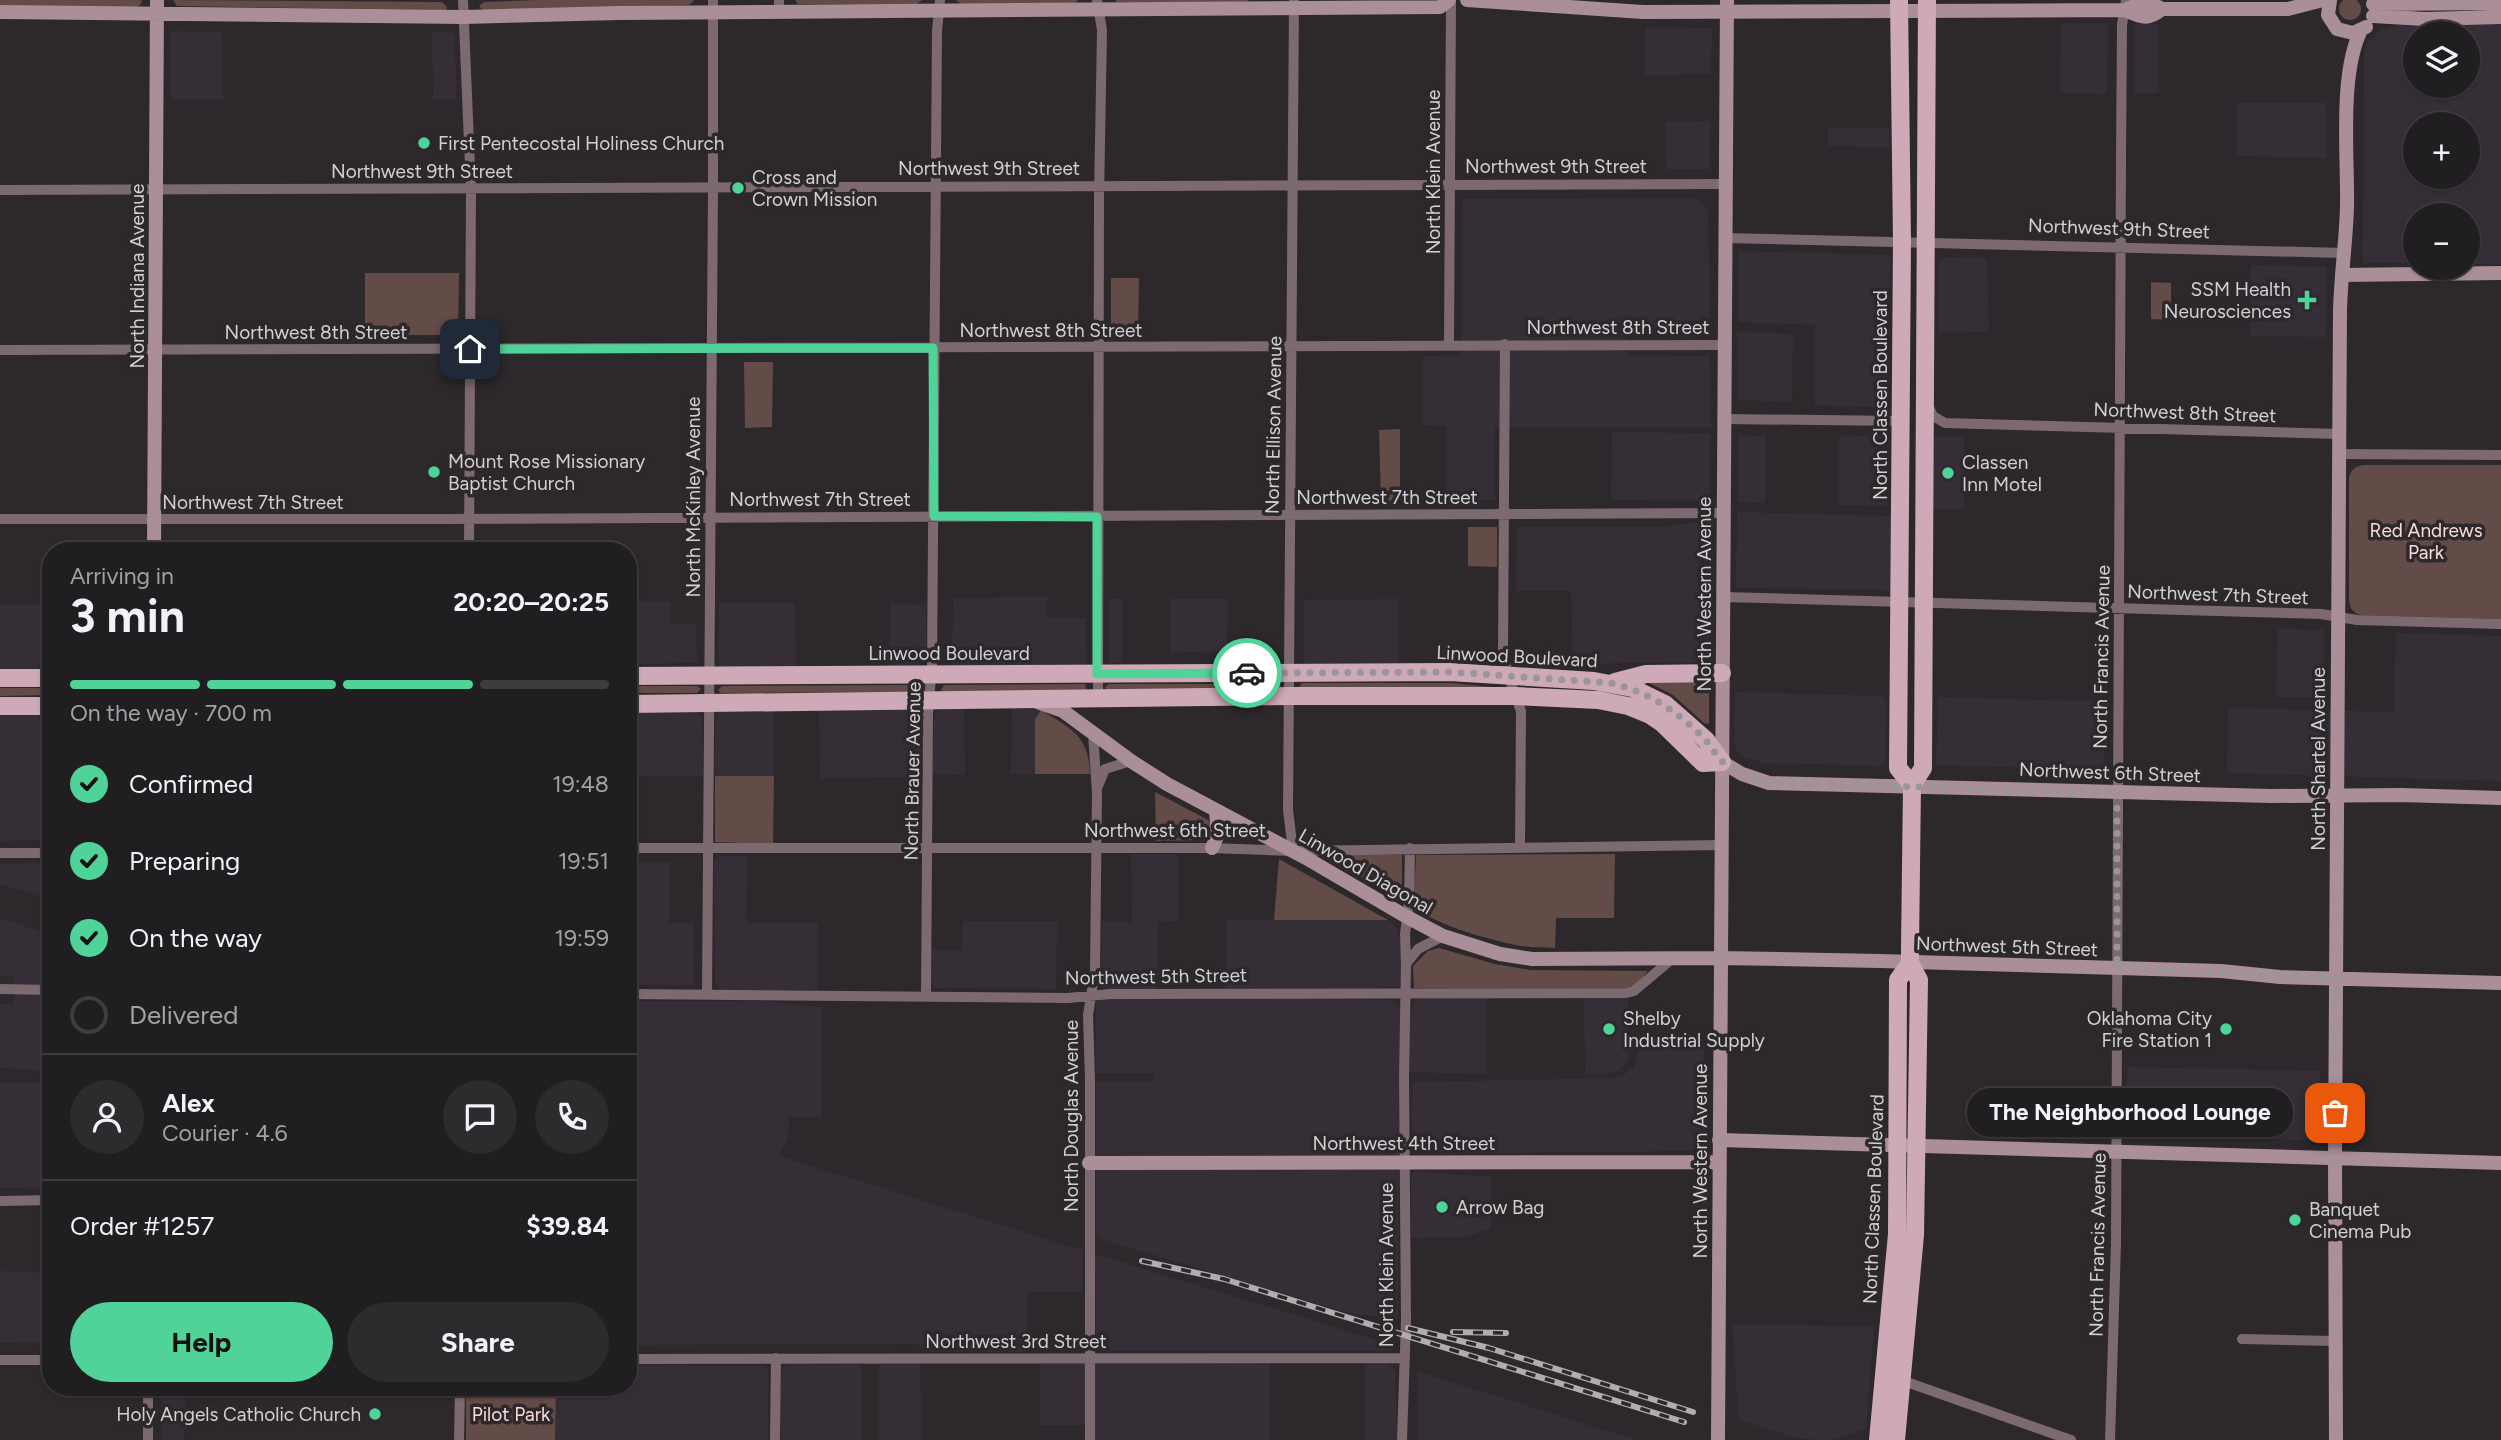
<!DOCTYPE html>
<html lang="en">
<head>
<meta charset="utf-8">
<style>
	:root { --surface:#211e21; --page:#2d2b2e; --text:#f1f3f6; --muted:#a2a2a5; --line:#3e3c3f; --accent:#4fd399 }
	body { margin:0; font-family:Figtree,sans-serif; background:var(--page); color:var(--text); height:100vh; display:flex; flex-direction:column; font-size:26px; white-space:nowrap }
	* { box-sizing:border-box; margin:0 }
	p { font-size:23px; color:var(--muted) }
	.icon { flex:none; width:38px; height:38px; fill:none; stroke:currentColor; stroke-width:2; stroke-linecap:round; stroke-linejoin:round }
	.map { position:relative; flex:1; overflow:hidden }
	.drawer { position:absolute; left:42px; top:542px; width:595px; height:854px; display:flex; flex-direction:column; background:var(--surface); border-radius:28px; box-shadow:0 2px 5px #0004,0 0 0 2px var(--line) }
	.drawer>* { flex:none }
	.controls { position:absolute; left:2403px; top:21px; display:grid; gap:14px }
	.controls a { display:grid; place-items:center; width:77px; height:77px; border-radius:50%; background:var(--surface); box-shadow:0 2px 5px #0004,0 0 0 2px var(--line); font-size:35px }
	.pin { position:absolute; display:grid; place-items:center; width:60px; height:60px; color:#fff; margin:-30px; border-radius:14px; box-shadow:0 4px 10px #0006 }
	.courier { position:absolute; display:grid; place-items:center; width:70px; height:70px; margin:-35px; border:5px solid #4fd399; border-radius:50%; background:#fff; color:#222; box-shadow:0 2px 9px #0007 }
	.bubble { position:absolute; height:49px; border-radius:24px; background:var(--surface); box-shadow:0 2px 5px #0004,0 0 0 2px var(--line); font-size:23px; font-weight:700; line-height:49px; text-align:center }
	.head em { font-style:normal; font-weight:700 }
	.head div { display:flex; flex-direction:column-reverse }
	.head { display:flex; align-items:center; justify-content:space-between; height:119px; padding:0 28px }
	h1 { font-size:46px; font-weight:700; line-height:52px }
	.bar { display:grid; grid-template-columns:repeat(4,1fr); gap:10px 7px; align-content:center; height:84px; padding:0 28px }
	.bar i { height:9px; border-radius:5px; background:var(--line) }
	.bar .active { background:var(--accent) }
	.bar p { grid-column:span 4 }
	.line { display:flex; align-items:center; gap:18px; padding:0 28px; border-top:2px solid var(--line) }
	.line div { flex:1 }
	.round { display:grid; place-items:center; flex:none; width:74px; height:74px; border-radius:37px; background:var(--page) }
	ol { padding:0 28px; list-style:none }
	li { display:flex; align-items:center; gap:21px; height:77px }
	li p { margin-inline-start:auto }
	li .icon { padding:7px; border-radius:50%; background:var(--accent); color:#111; stroke-width:4 }
	li:last-child { color:var(--muted) }
	li i { width:38px; height:38px; border:4px solid var(--line); border-radius:50% }
	.action { display:flex; gap:14px; margin-top:auto; padding:14px 28px }
	.action a { flex:1; height:80px; border-radius:42px; background:var(--accent); color:#111; font-size:28px; font-weight:700; line-height:80px; text-align:center }
	.action a+a { background:var(--page); color:var(--text) }
	.map>svg:first-child { display:block }
	.built { fill:#362e37; fill-rule:evenodd }
	.green { fill:#634b48 }
	.lines { fill:none; stroke-linecap:round; stroke-linejoin:round }
	.street { stroke:#7c6a70; stroke-width:10 }
	.secondary { stroke:#aa8e98; stroke-width:14 }
	.primary { stroke:#cea9b7; stroke-width:18 }
	.rail-casing { stroke:#b0adb0; stroke-width:6 }
	.rail { stroke:#2c282c; stroke-width:3.5; stroke-dasharray:10; stroke-linecap:butt }
	.done { stroke:#999599; stroke-width:7; stroke-dasharray:0 12.6 }
	.route { stroke:#4fd399; stroke-width:9 }
	.poi-dot { fill:#4fd399; stroke:#2c282c; stroke-width:2.5 }
	.labels { text-anchor:middle; stroke-width:7; stroke-linejoin:round; paint-order:stroke }
	.poi-label { font-size:19px; fill:#d3d0d3; stroke:#2c282c; text-anchor:start }
	.street-label { font-size:19px; fill:#d3d0d3; stroke:#2c282c }
	.park-label { font-size:19px; fill:#f8dad6; stroke:#2c282c }
</style>
</head>
<body>
<div class="map">
<svg width="2501" height="1440" viewBox="0 0 2501 1440">
	<rect width="100%" height="100%" fill="#2c282c"/>
	<path class="built" d="M2061 23H2108L2107 94 2060 93Z
		M2405 23H2501V264H2468V215H2415V263H2363L2364 52 2367 43 2381 30ZM2415 33H2468V86H2415ZM2415 124H2468V177H2415Z
		M2135 24H2159V93L2134 94Z
		M1645 27 1712 28 1711 74 1645 75Z
		M170 31 222 32 223 99H170Z
		M432 32 455 33 456 99H433Z
		M2237 103H2326L2327 158 2237 156Z
		M1710 121V169H1666L1665 122Z
		M1828 128H1889V147L1828 146Z
		M1695 198 1708 210 1710 331H1627L1626 355 1710 356 1711 427H1495V500H1447V426L1423 425V356L1462 355 1463 199Z
		M1739 251 1890 255 1889 408 1815 405V325L1739 322Z
		M1944 257 1987 258 1989 332 1938 333V264Z
		M2251 265 2327 267 2326 337 2250 336Z
		M1737 332 1793 334 1792 402 1737 400Z
		M1612 432 1710 433V501L1611 500Z
		M1739 435 1766 436 1765 503 1738 502Z
		M1839 435 1889 437 1888 506 1838 505Z
		M1932 437H1964V509H1933Z
		M1737 512 1892 516 1891 590 1736 588Z
		M1699 522 1700 597H1710L1709 659 1706 662 1573 664 1571 591H1516L1517 527H1661Z
		M1047 597V618H1085L1087 667 952 666 953 598Z
		M1109 599H1122V663H1109Z
		M1170 599H1228L1227 651 1170 653Z
		M1399 599V663L1304 664V600Z
		M628 602H671V624H696L697 663 628 664Z
		M719 603H795L796 669H725L718 662Z
		M890 604 926 605V653L916 667H890Z
		M0 605H51V668H0Z
		M2278 629 2324 630 2323 697H2276Z
		M2396 633 2501 636V781L2227 773 2228 708 2394 712Z
		M1735 692 1883 696 1887 704 1885 763 1882 766 1764 763 1744 757 1737 751 1734 744Z
		M1938 697 2106 702 2104 770 1936 765Z
		M1012 707 1041 710 1035 719V774H1011Z
		M773 708 774 776H715V724L719 712 722 710Z
		M819 708 915 710 921 720V777L820 778Z
		M945 708H964L965 775 933 774 934 721 935 714Z
		M697 712 702 719 703 776H628V713Z
		M51 715V840L0 841V716Z
		M1131 854H1178V921L1158 922 1157 989H1107L1103 987 1101 982 1102 922H1132Z
		M721 856H747L746 923H818L817 990H722L715 984 714 863 715 860Z
		M628 862H670L669 923H694L693 985H628Z
		M51 863V900L0 884V864Z
		M0 918 51 935V1071L0 1068V1004H14V977L0 976Z
		M1226 920H1388L1394 924 1401 942V981L1398 987 1321 990V999L1391 1000 1396 1002 1401 1010H1412L1414 1003 1420 999 1487 998V1074L1399 1072 1398 1319 1348 1313 1098 1238 1096 1234V1082H1154V1073H1096V1002L1102 999H1226Z
		M963 921H1057L1056 989 935 988 932 983V950H962Z
		M1584 998H1628V1060L1620 1070 1607 1073 1585 1074Z
		M628 1001H761L822 1007V1117L789 1118 788 1138 779 1156 1082 1250V1292H1027V1352H932L917 1344 628 1345Z
		M1637 1040H1704L1702 1148 1692 1151 1416 1154 1412 1152V1084L1414 1082 1613 1078 1625 1074 1634 1067 1637 1054Z
		M2127 1067 2320 1071 2322 1136 2315 1140H2296L2128 1132Z
		M51 1082V1189L0 1188V1083Z
		M1415 1171 1491 1177V1228L1465 1237 1411 1238V1177Z
		M1095 1254 1397 1346 1390 1351H1104L1099 1347 1096 1339Z
		M0 1271 51 1273V1342L0 1343Z
		M1733 1325 1874 1326 1866 1429 1829 1440 1800 1439 1738 1419Z
		M1040 1364H1270V1440H1095L1094 1425H1040Z
		M1365 1364H1387L1395 1369 1397 1440H1365Z
		M628 1365 765 1366 768 1371V1440H555L556 1388H628Z
		M787 1365H861L862 1440H781V1370Z
		M879 1365H920L922 1440H879Z
		M1417 1371 1563 1417 1637 1440H1417Z
		M162 1388H185L184 1440H161Z"/>
	<path class="green" d="M2339 9a11 11 0 1 1 22 0a11 11 0 1 1-22 0Z
		M0 0H141L142 2 139 6 134 7 0 6Z
		M173 0 442 2 447 7 446 10 177 6Z
		M538 0H693L694 1 689 5 484 11 479 6 484 2Z
		M795 0H922L917 4H798Z
		M956 0H1078L1075 3 961 4Z
		M1115 0H1249L1246 2H1117Z
		M365 273H459L458 335H365Z
		M1111 278H1139L1138 333H1111Z
		M2151 282 2171 283V320L2151 319Z
		M744 362H773L772 427 745 428Z
		M1400 429V501H1381L1379 430Z
		M2363 465H2501V619L2360 615C2351 612 2349 606 2349 597V480C2349 471 2354 467 2363 465Z
		M1468 527H1497V567L1468 566Z
		M1645 681H1705L1709 685V724L1704 723 1673 695Z
		M1302 683H1451L1502 688H1298Z
		M1085 684 1087 691 943 692 941 690 944 685Z
		M1109 684H1278L1282 687 1107 691 1105 687Z
		M916 685 919 689 914 692 721 693 718 690 722 686Z
		M628 686H697L701 689 697 693H628Z
		M0 688H51V695L0 696Z
		M1041 710C1071 729 1089 735 1090 774H1035V719Z
		M715 776H774L773 844 715 842Z
		M1155 792 1208 820 1213 826 1209 840 1156 841Z
		M1324 854 1402 855V888L1405 901 1323 857Z
		M1615 854 1614 918H1556L1555 948C1544 947 1532 948 1522 946 1502 943 1422 923 1416 904 1412 891 1416 869 1416 855Z
		M1279 859 1388 920H1274Z
		M1439 948 1495 964 1531 970 1648 971 1635 986 1626 988H1414L1413 966 1428 951Z
		M466 1388H556L555 1440H466Z"/>
	<g class="lines">
		<path class="street" d="M463 0 471 190 469 551
			M779 0V11
			M1097 0 1102 30 1099 199 1098 698
			M0 190 1726 184
			M1725 238 2344 253
			M1505 344 1503 653 1508 675 1521 711 1520 846
			M1449 345 1451 0
			M0 350 1724 345
			M1928 405 1933 416 1945 423 2339 434
			M1724 419 1901 421
			M2339 454 2501 455
			M0 519H435L1724 513
			M1723 597 2321 614 2357 620 2501 624
			M1098 786 1105 769 1131 761
			M628 848H1212L1293 851 1722 845
			M1293 851 1288 810 1294 0
			M0 853H51
			M1406 964 1418 949 1443 936
			M0 989 51 990
			M628 994 1068 998 1110 994 1626 993 1634 991 1672 959
			M707 994 713 188V0
			M926 996 928 713 932 665 937 31 940 0
			M0 1201 51 1200
			M2242 1339 2336 1341
			M628 1359 1403 1358
			M0 1360H51
			M1884 1374 2071 1440
			M148 1440V1388
			M459 1440 460 1388
			M775 1440 776 1358
			M1090 1440V1079L1088 1015 1095 971 1097 793 1093 733
			M1402 1440 1406 1320 1404 1076 1406 964 1405 934 1409 902 1410 848
			M2110 1440 2116 1243 2121 159 2122 25 2126 0"/>
		<path class="secondary" d="M1467 0 1643 12 2125 10C2141 17 2147 21 2162 9
			M2330 0 2328 15 2337 29 2353 33 2366 27
			M2373 4 2501 3
			M2125 10C2141 3 2146 0 2162 9H2288L2323 0
			M0 12 464 17 619 13 1440 7 1449 0
			M2373 16 2425 19 2501 17
			M2342 275 2501 273
			M154 551 157 0
			M1037 702 1063 711 1131 761 1167 784 1306 858 1407 917 1443 936 1500 954 1532 959 1721 958 1880 961 2221 971 2280 977 2501 983
			M1722 762 1742 774 1769 783 2271 796 2402 795 2501 798
			M1212 848 1218 834 1216 811
			M1719 1140 2501 1163
			M1089 1163 1719 1162
			M1718 1440 1727 0
			M2336 1440 2335 1158 2340 310C2341 275 2346 241 2347 207 2348 156 2339 75 2361 30"/>
		<path class="primary" d="M1899 0 1902 241 1898 768 1912 785
			M628 676 1450 672 1594 681 1632 688 1665 704 1706 740 1722 762
			M0 678H51
			M1615 682 1646 674 1722 673
			M628 704 1290 696H1516L1598 700 1628 706 1650 715 1662 723 1703 763 1722 762
			M0 706H51
			M1878 1440 1897 1234 1898 980 1910 963
			M1896 1440 1915 1235 1919 980 1910 963V948L1912 785 1923 768 1927 0"/>
		<g class="rail-casing">
			<path id="rail" d="M1142 1261 1224 1279 1684 1422
				M1408 1328 1489 1348 1693 1412
				M1453 1332 1506 1333"/>
		</g>
		<use href="#rail" class="rail"/>
	</g>
	<g class="lines">
		<path class="done" d="M1247 673 1450 672 1611 683C1649 692 1676 711 1704 738 1711 745 1716 757 1724 763 1738 773 1753 778 1769 783L2117 792V968C2190 970 2263 976 2336 978L2335 1113"/>
		<path class="route" d="M470 349 933 348 934 516 1097 517V674L1247 673"/>
	</g>
	<g class="poi-dot">
		<circle cx="424" cy="143" r="7"/>
		<circle cx="738" cy="188" r="7"/>
		<path d="M2303.5 289.5h7v7h7v7h-7v7h-7v-7h-7v-7h7z"/>
		<circle cx="434" cy="472" r="7"/>
		<circle cx="1948" cy="473" r="7"/>
		<circle cx="1609" cy="1029" r="7"/>
		<circle cx="2226" cy="1029" r="7"/>
		<circle cx="1442" cy="1207" r="7"/>
		<circle cx="2295" cy="1220" r="7"/>
		<circle cx="375" cy="1414" r="7"/>
	</g>
	<g class="labels">
		<g class="poi-label">
			<text x="438" y="150">First Pentecostal Holiness Church</text>
			<text x="752" y="184">Cross and<tspan x="752" dy="22">Crown Mission</tspan></text>
			<text x="2291" y="296" text-anchor="end">SSM Health<tspan x="2291" dy="22">Neurosciences</tspan></text>
			<text x="448" y="468">Mount Rose Missionary<tspan x="448" dy="22">Baptist Church</tspan></text>
			<text x="1962" y="469">Classen<tspan x="1962" dy="22">Inn Motel</tspan></text>
			<text x="1623" y="1025">Shelby<tspan x="1623" dy="22">Industrial Supply</tspan></text>
			<text x="2212" y="1025" text-anchor="end">Oklahoma City<tspan x="2212" dy="22">Fire Station 1</tspan></text>
			<text x="1456" y="1214">Arrow Bag</text>
			<text x="2309" y="1216">Banquet<tspan x="2309" dy="22">Cinema Pub</tspan></text>
			<text x="361" y="1421" text-anchor="end">Holy Angels Catholic Church</text>
		</g>
		<g class="street-label">
			<text x="1556" y="173">Northwest 9th Street</text>
			<text x="989" y="175">Northwest 9th Street</text>
			<text x="422" y="178">Northwest 9th Street</text>
			<text transform="translate(1433 172) rotate(-90)" y="7">North Klein Avenue</text>
			<text transform="translate(2119 228) rotate(2)" y="7">Northwest 9th Street</text>
			<text transform="translate(137 276) rotate(-90)" y="7">North Indiana Avenue</text>
			<text x="1618" y="334">Northwest 8th Street</text>
			<text x="1051" y="337">Northwest 8th Street</text>
			<text x="316" y="339">Northwest 8th Street</text>
			<text transform="translate(1880 395) rotate(-90)" y="7">North Classen Boulevard</text>
			<text transform="translate(2185 412) rotate(2)" y="7">Northwest 8th Street</text>
			<text transform="translate(1273 425) rotate(-89)" y="7">North Ellison Avenue</text>
			<text transform="translate(693 497) rotate(-90)" y="7">North McKinley Avenue</text>
			<text x="1387" y="504">Northwest 7th Street</text>
			<text x="820" y="506">Northwest 7th Street</text>
			<text x="253" y="509">Northwest 7th Street</text>
			<text transform="translate(1704 594) rotate(-90)" y="7">North Western Avenue</text>
			<text transform="translate(2218 594) rotate(2)" y="7">Northwest 7th Street</text>
			<text x="949" y="660">Linwood Boulevard</text>
			<text transform="translate(1517 656) rotate(3)" y="7">Linwood Boulevard</text>
			<text transform="translate(2101 657) rotate(-89)" y="7">North Francis Avenue</text>
			<text transform="translate(2318 759) rotate(-90)" y="7">North Shartel Avenue</text>
			<text transform="translate(912 771) rotate(-89)" y="7">North Brauer Avenue</text>
			<text transform="translate(2110 772) rotate(2)" y="7">Northwest 6th Street</text>
			<text x="1175" y="837">Northwest 6th Street</text>
			<text transform="translate(1366 871) rotate(30)" y="7">Linwood Diagonal</text>
			<text transform="translate(2007 946) rotate(2)" y="7">Northwest 5th Street</text>
			<text transform="translate(1156 976) rotate(-1)" y="7">Northwest 5th Street</text>
			<text transform="translate(1071 1116) rotate(-90)" y="7">North Douglas Avenue</text>
			<text x="1404" y="1150">Northwest 4th Street</text>
			<text transform="translate(1700 1161) rotate(-90)" y="7">North Western Avenue</text>
			<text transform="translate(1873 1199) rotate(-88)" y="7">North Classen Boulevard</text>
			<text transform="translate(2097 1245) rotate(-89)" y="7">North Francis Avenue</text>
			<text transform="translate(1386 1265) rotate(-90)" y="7">North Klein Avenue</text>
			<text x="1016" y="1348">Northwest 3rd Street</text>
		</g>
		<g class="park-label">
			<text x="2426" y="537">Red Andrews<tspan x="2426" dy="22">Park</tspan></text>
			<text x="511" y="1421">Pilot Park</text>
		</g>
	</g>
</svg>
<div class="controls">
<a><svg class="icon" aria-label="layers" viewBox="0 0 24 24"><path d="M12 4l9 5-9 5-9-5zM3 14l9 5 9-5"/></svg></a>
<a>+</a>
<a>−</a>
</div>
<div class="pin" style="left:2335px;top:1113px;background:#ea580c"><svg class="icon" aria-label="bag" viewBox="0 0 24 24"><path d="M5 8h14l-1 12H6zM9 8a3 3 0 0 1 6 0"/></svg></div>
<div class="pin" style="left:470px;top:349px;background:#1f2937"><svg class="icon" aria-label="home" viewBox="0 0 24 24"><path d="M3 11l9-7 9 7M6 9v11h12V9"/></svg></div>
<div class="courier" style="left:1247px;top:673px"><svg class="icon" aria-label="car" viewBox="0 0 24 24"><path d="M5 17H2v-5l4-1 3-4h7l3 4 3 1v5h-3M9 17h6M6 11h13"/><circle cx="7" cy="17" r="2"/><circle cx="17" cy="17" r="2"/></svg></div>
<div class="bubble" style="left:1967px;top:1088px;width:326px">The Neighborhood Lounge</div>
<section class="drawer">
<div class="head"><div><h1>3 min</h1><p>Arriving in</p></div><em>20:20–20:25</em></div>
<div class="bar"><i class="active"></i><i class="active"></i><i class="active"></i><i></i><p>On the way · 700 m</p></div>
<ol>
<li><svg class="icon" aria-label="check" viewBox="0 0 24 24"><path d="M5 12l5 5 9-10"/></svg>Confirmed<p>19:48</p></li>
<li><svg class="icon" aria-label="check" viewBox="0 0 24 24"><path d="M5 12l5 5 9-10"/></svg>Preparing<p>19:51</p></li>
<li><svg class="icon" aria-label="check" viewBox="0 0 24 24"><path d="M5 12l5 5 9-10"/></svg>On the way<p>19:59</p></li>
<li><i></i>Delivered</li>
</ol>
<div class="line" style="height:126px"><a class="round"><svg class="icon" aria-label="person" viewBox="0 0 24 24"><circle cx="12" cy="8" r="4"/><path d="M4 21q1-7 8-7t8 7"/></svg></a><div><b>Alex</b><p>Courier · 4.6</p></div><a class="round"><svg class="icon" aria-label="chat" viewBox="0 0 24 24"><path d="M4 5h16v11H9l-5 4z"/></svg></a><a class="round"><svg class="icon" aria-label="phone" viewBox="0 0 24 24"><path d="M5 4h4l2 5-3 2q2 4 5 5l2-3 5 2v4C11 20 4 13 5 4z"/></svg></a></div>
<div class="line" style="height:91px"><div>Order #1257</div><b>$39.84</b></div>
<div class="action"><a>Help</a><a>Share</a></div>
</section>
</div>
</body>
</html>
